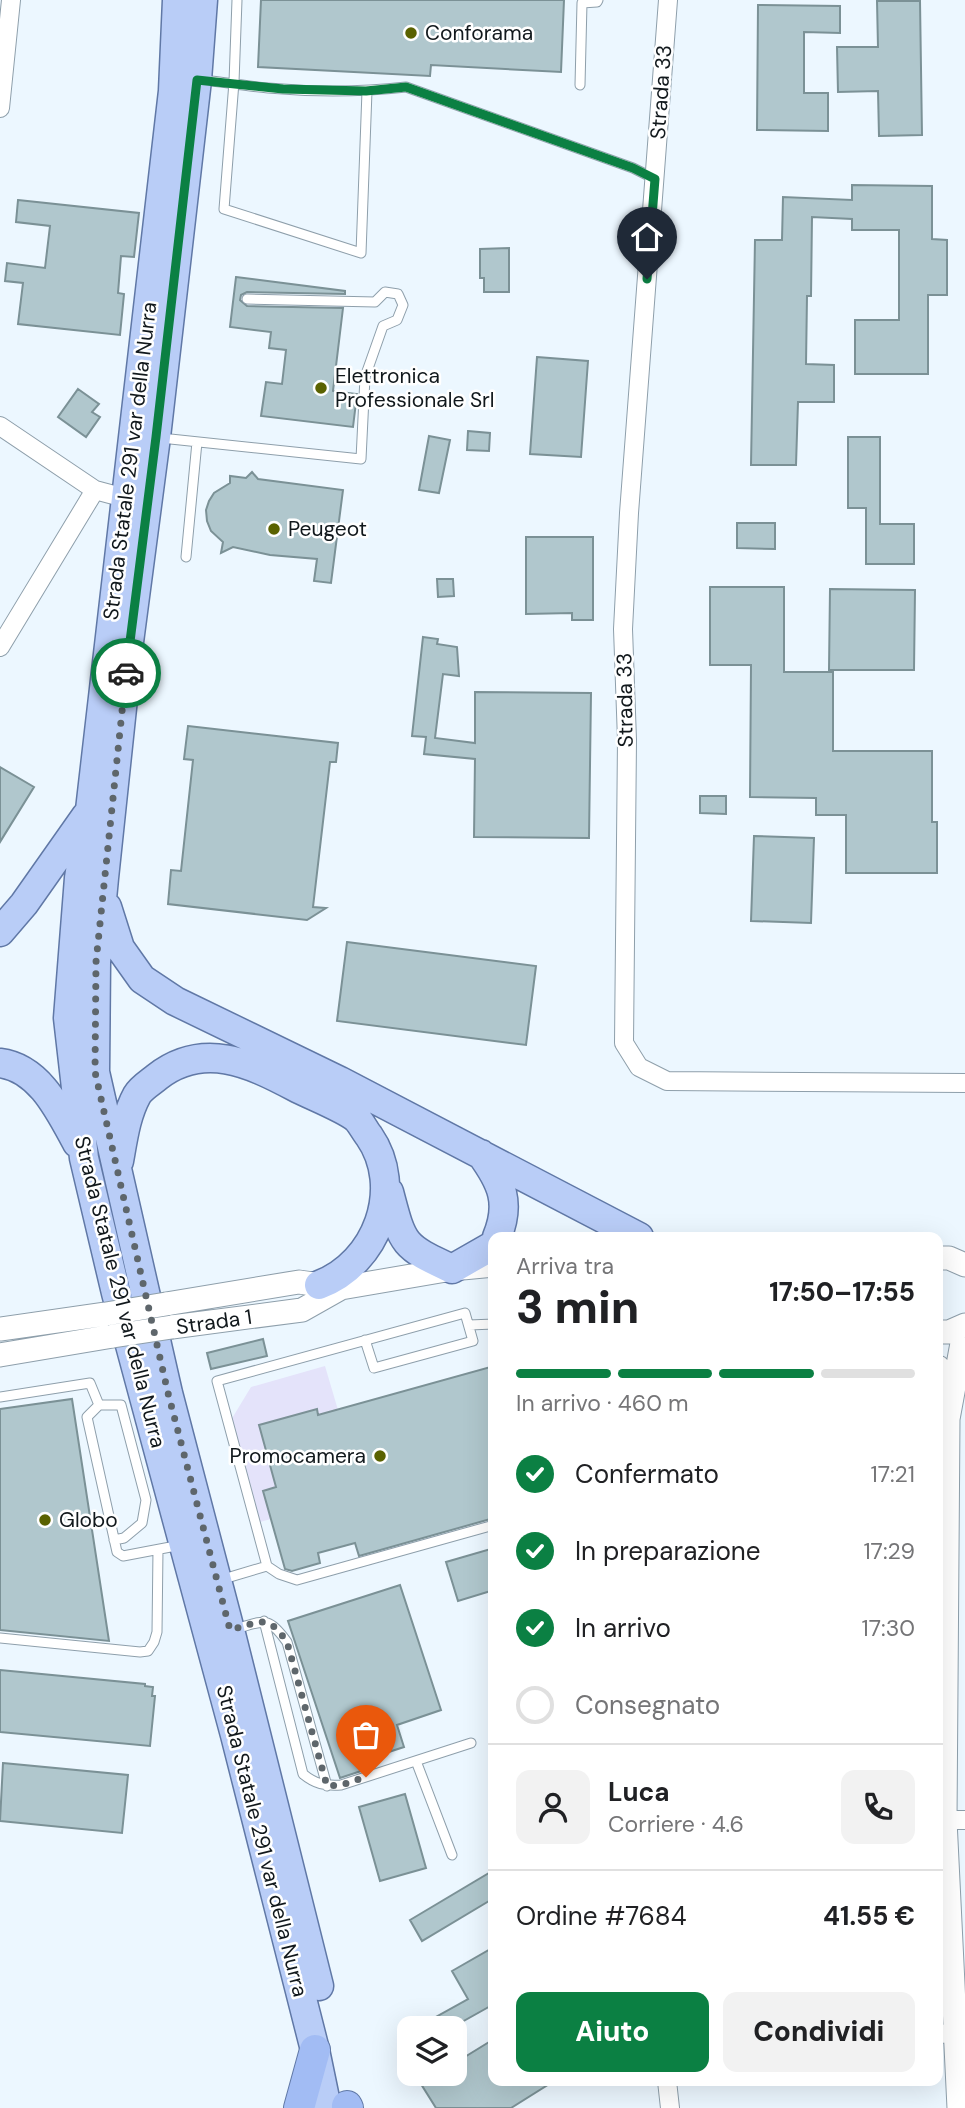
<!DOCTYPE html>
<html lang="it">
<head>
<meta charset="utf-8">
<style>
	:root { --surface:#fff; --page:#f2f2f2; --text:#202124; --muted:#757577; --line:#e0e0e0; --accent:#0b8043 }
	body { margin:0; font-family:"DM Sans",sans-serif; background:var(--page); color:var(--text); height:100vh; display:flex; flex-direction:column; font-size:26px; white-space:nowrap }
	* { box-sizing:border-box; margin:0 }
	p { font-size:23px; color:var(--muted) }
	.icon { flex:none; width:38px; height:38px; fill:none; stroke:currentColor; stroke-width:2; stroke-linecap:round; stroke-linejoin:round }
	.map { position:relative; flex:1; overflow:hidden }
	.sheet { position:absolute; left:488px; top:1232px; width:455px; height:854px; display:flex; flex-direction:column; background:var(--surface); border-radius:14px; box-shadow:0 7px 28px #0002 }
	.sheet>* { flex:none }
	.controls { position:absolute; left:397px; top:2016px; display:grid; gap:14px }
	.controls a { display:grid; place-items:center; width:70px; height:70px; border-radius:14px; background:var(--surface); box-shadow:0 7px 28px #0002; font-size:35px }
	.pin { position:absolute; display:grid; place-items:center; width:60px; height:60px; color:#fff; margin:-72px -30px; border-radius:50% 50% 50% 0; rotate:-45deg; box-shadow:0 0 7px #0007 }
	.pin .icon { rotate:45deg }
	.courier { position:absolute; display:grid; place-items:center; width:70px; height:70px; margin:-35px; border:5px solid #0b8043; border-radius:50%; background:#fff; color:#222; box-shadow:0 2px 9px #0007 }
	.summary em { font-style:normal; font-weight:800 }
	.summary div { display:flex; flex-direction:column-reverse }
	.summary { display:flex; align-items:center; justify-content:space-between; height:119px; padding:0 28px }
	h1 { font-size:46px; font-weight:800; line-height:52px }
	.bar { display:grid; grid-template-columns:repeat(4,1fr); gap:10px 7px; align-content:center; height:84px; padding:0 28px }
	.bar i { height:9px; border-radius:5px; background:var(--line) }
	.bar .on { background:var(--accent) }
	.bar p { grid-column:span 4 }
	.line { display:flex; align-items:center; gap:18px; padding:0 28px; border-top:2px solid var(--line) }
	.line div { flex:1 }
	.round { display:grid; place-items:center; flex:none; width:74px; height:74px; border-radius:14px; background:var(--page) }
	ol { padding:0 28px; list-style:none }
	li { display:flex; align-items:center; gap:21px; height:77px }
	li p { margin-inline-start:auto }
	li .icon { padding:7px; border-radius:50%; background:var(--accent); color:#fff; stroke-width:4 }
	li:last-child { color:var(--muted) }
	li i { width:38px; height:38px; border:4px solid var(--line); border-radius:50% }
	.action { display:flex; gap:14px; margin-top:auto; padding:14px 28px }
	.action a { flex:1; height:80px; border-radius:14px; background:var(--accent); color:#fff; font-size:28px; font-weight:800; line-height:80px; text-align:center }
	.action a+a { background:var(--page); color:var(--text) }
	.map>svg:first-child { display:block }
	.green { fill:#e4e3fa }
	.building { fill:#b0c7cd; stroke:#7b9196; stroke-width:2 }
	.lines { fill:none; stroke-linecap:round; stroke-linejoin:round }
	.service-casing { stroke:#8e9fab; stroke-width:11 }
	.minor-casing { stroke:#8e9fab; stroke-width:20 }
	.tertiary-casing { stroke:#8e9fab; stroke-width:25 }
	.primary-casing { stroke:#6078a6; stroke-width:31 }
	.trunk-casing { stroke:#6078a6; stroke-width:32 }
	.service { stroke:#fff; stroke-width:9 }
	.minor { stroke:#fff; stroke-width:18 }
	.tertiary { stroke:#fff; stroke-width:23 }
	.primary { stroke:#b9cdf7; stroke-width:28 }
	.trunk { stroke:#a2bcf4; stroke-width:30 }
	.tertiary-bridge-casing { stroke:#8e9fab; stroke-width:25; stroke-linecap:butt }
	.tertiary-bridge { stroke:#fff; stroke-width:23 }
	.done { stroke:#5e666b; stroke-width:7; stroke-dasharray:0 12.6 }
	.route { stroke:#0b8043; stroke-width:9 }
	.poi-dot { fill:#5a6200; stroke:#fff; stroke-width:2.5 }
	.labels { text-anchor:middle; stroke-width:5; stroke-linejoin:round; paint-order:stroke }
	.poi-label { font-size:21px; fill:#11181c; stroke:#fff; text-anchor:start }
	.street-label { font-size:21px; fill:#11181c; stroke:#fff }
</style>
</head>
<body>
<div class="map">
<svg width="965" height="2108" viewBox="0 0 965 2108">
	<rect width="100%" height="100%" fill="#ecf7ff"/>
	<path class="green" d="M325 1366 338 1410 318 1415 316 1409 259 1426 276 1487 271 1519 260 1522 231 1420 251 1387Z"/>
	<path class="building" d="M261 0H564L561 72 431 65 430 76 258 67Z
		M877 1H920L922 135 879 136 878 91 838 92 837 47H878Z
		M758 5 840 6V33L804 32V93H828V131L757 130Z
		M852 185 932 186V239L947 240V295H928V374H855V320H899V230H852V219L812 217 811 296H807L806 364 834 365V402H798L796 465H751L755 240H782L783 197 852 200Z
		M18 200 139 213 134 257 121 256 118 293 124 294 120 335 18 324 23 283 5 281 7 263 45 268 50 226 16 222Z
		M509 248V292H484V278H480V249Z
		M236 277 345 291V294L247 292 241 295 240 300 247 306 343 308 333 391 357 394 353 427 261 416 266 382 282 384 286 350 269 348 271 332 230 327Z
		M537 357 588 361 581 457 530 454Z
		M78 389 99 404 92 412 100 417 86 437 58 417Z
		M468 431 490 433 489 451 467 450Z
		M429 436 450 440 439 493 419 490Z
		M848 437H880V524H914V564H866V508H848Z
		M252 472 258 479 343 490 331 583 314 581 317 559 270 555 233 547 221 553 223 542 211 531 207 521 206 510 209 501 214 493 230 483V476L246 478Z
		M737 523H775V549L737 548Z
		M526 537H593V620H572V613L526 614Z
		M437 579H453L454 596 438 597Z
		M710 587H784V672H833V751H932V822H937V873H846V815H816V798L750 797 751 665H710Z
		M830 589 915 590 914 670H829Z
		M423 637 438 639 437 644 457 647 459 676 443 674 435 738 475 743V692L591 693 589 838 474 837 475 759 424 754 426 737 412 736Z
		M188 726 338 743 336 762H330L313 907 326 908 307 920 168 904 171 870 181 871 193 760 184 759Z
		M0 767 34 787 0 842Z
		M700 796H726V814L700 813Z
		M754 836 814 838 811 923 751 921Z
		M347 942 536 966 526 1045 337 1021Z
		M263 1339 267 1356 211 1369 207 1353Z
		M494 1366V1518L359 1556 355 1543 318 1553 320 1563 292 1571 285 1569 263 1491 276 1487 259 1425 317 1409 318 1415Z
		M72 1399 109 1641 0 1630V1409Z
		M494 1548V1590L458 1601 446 1562Z
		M400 1585 441 1710 397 1725 404 1747 361 1761 364 1770 340 1778 288 1621Z
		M0 1670 145 1684V1686L153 1687 152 1696H155L150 1746 0 1732Z
		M3 1763 128 1775 122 1833 0 1821Z
		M405 1794 426 1868 380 1881 359 1807Z
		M494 1870V1898L422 1941 410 1920Z
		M494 1947V2004L451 2028H416L468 1999 452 1971Z
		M494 2039V2081H554L511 2108H436L421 2084 438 2074H455V2063Z"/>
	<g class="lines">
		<g class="service-casing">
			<path id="service" d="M237 0 234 82 224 209 361 253 367 91
				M202 80C224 82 246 86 268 88 313 92 360 92 406 87L633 168 655 179
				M580 85 582 3 597 2 598 0
				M161 438 361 459 365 377 383 326 397 320 403 305 398 294 385 292 375 302 247 299
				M186 557 197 442
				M469 1325 494 1324
				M0 1397 90 1383 99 1405 87 1417 117 1552 123 1556 181 1545
				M99 1405H121L146 1500 142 1523 124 1538 114 1540
				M267 1566 279 1574 297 1580 494 1525
				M220 1580 267 1566 217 1381 465 1313 473 1341 374 1368 365 1340
				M264 1621 303 1774C315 1784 325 1786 341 1785L471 1743
				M235 1629C264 1621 268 1615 287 1642L327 1786
				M0 1638 140 1652 148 1651 154 1642 157 1632 158 1550
				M416 1761 452 1855"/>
		</g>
		<g class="minor-casing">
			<path id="minor" d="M668 0 629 513 623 629 627 740 624 1043 639 1067 667 1081 965 1083
				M0 108 11 0
				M0 426 95 490 125 498
				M0 647 95 490
				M945 1820H965
				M938 2034 956 2033
				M667 2081 670 2108"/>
		</g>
		<g class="tertiary-casing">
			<path id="tertiary" d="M938 1258H949L965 1265
				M166 1304 299 1282 341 1288 452 1269 494 1265
				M172 1327 302 1310 341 1288
				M0 1329 106 1314
				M938 1332H949L965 1325
				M0 1355 113 1336
				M938 1367 945 1405
				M959 2108 945 1820 948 1419 965 1327"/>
		</g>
		<g class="primary-casing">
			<path id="primary" d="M177 0 173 91 90 810 79 878 68 1018 84 1158 116 1293 235 1735 315 2050 327 2108
				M203 0 197 80 156 437 129 642 104 878 96 962 95 1072 168 1393 230 1630 319 1986
				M107 907 120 948 142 979 175 1001 340 1081 639 1237
				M0 932 24 904 86 816
				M0 1063C40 1068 60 1112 77 1143
				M481 1154C502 1183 511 1203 497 1237
				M119 1161C123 1139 126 1115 137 1095 141 1088 151 1082 157 1077 203 1041 250 1063 295 1087 310 1095 346 1109 357 1119 361 1123 365 1131 369 1136 405 1188 377 1263 319 1285
				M389 1192C403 1246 403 1246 452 1269L494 1245"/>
		</g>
		<g class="trunk-casing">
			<path id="trunk" d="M347 2106 348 2108
				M299 2108 315 2050"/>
		</g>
		<use href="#service" class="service"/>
		<use href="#minor" class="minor"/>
		<use href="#tertiary" class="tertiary"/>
		<use href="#primary" class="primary"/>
		<use href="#trunk" class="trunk"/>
		<g class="tertiary-bridge-casing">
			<path id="tertiary-bridge" d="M106 1314 166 1304
				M113 1336 172 1327"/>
		</g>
		<use href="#tertiary-bridge" class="tertiary-bridge"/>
	</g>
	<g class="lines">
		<path class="done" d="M126 673 96 962 95 1072 168 1393 230 1630C261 1622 267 1613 287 1642L327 1786 341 1785 366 1777"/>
		<path class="route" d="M126 673 156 437 197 80 283 89 366 91 406 87 633 168 655 179 647 279"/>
	</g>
	<g class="poi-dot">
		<circle cx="411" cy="33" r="7"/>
		<circle cx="321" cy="388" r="7"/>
		<circle cx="274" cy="529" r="7"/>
		<circle cx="380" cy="1456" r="7"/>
		<circle cx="45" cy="1520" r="7"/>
	</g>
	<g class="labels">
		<g class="poi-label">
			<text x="425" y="40">Conforama</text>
			<text x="335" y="383">Elettronica<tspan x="335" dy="24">Professionale Srl</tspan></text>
			<text x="288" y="536">Peugeot</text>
			<text x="366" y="1463" text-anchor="end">Promocamera</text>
			<text x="59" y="1527">Globo</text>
		</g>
		<g class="street-label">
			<text transform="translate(661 92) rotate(-86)" y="7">Strada 33</text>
			<text transform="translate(130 461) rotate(-83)" y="7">Strada Statale 291 var della Nurra</text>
			<text transform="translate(625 700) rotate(-91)" y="7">Strada 33</text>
			<text transform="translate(120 1292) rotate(76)" y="7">Strada Statale 291 var della Nurra</text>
			<text transform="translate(214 1322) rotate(-8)" y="7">Strada 1</text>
			<text transform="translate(262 1841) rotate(76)" y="7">Strada Statale 291 var della Nurra</text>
		</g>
	</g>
</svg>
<div class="controls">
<a><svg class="icon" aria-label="layers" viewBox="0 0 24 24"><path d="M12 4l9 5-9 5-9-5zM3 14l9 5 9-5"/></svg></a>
</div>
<div class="pin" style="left:366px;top:1777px;background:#ea580c"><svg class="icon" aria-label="bag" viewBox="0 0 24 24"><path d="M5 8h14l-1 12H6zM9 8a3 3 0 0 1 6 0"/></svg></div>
<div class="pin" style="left:647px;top:279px;background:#1f2937"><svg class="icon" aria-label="home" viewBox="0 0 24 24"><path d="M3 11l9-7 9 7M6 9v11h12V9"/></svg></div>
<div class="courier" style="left:126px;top:673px"><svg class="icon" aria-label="car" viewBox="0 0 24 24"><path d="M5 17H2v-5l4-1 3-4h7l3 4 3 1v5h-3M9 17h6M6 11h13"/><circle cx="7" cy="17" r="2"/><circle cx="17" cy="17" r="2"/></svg></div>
<section class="sheet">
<div class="summary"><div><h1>3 min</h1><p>Arriva tra</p></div><em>17:50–17:55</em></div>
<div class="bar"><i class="on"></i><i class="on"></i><i class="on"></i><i></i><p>In arrivo · 460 m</p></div>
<ol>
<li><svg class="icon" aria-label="check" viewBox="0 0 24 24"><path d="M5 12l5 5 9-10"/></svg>Confermato<p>17:21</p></li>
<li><svg class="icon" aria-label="check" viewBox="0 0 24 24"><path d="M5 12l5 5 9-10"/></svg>In preparazione<p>17:29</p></li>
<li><svg class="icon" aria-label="check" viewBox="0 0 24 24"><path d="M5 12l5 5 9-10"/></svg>In arrivo<p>17:30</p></li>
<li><i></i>Consegnato</li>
</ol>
<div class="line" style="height:126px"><a class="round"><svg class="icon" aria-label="person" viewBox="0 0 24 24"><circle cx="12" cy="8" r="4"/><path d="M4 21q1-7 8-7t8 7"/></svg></a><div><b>Luca</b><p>Corriere · 4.6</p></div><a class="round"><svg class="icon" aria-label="phone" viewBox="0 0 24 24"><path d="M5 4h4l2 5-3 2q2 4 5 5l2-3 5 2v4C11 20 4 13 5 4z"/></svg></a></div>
<div class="line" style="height:91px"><div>Ordine #7684</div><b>41.55 €</b></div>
<div class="action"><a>Aiuto</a><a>Condividi</a></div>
</section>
</div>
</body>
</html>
